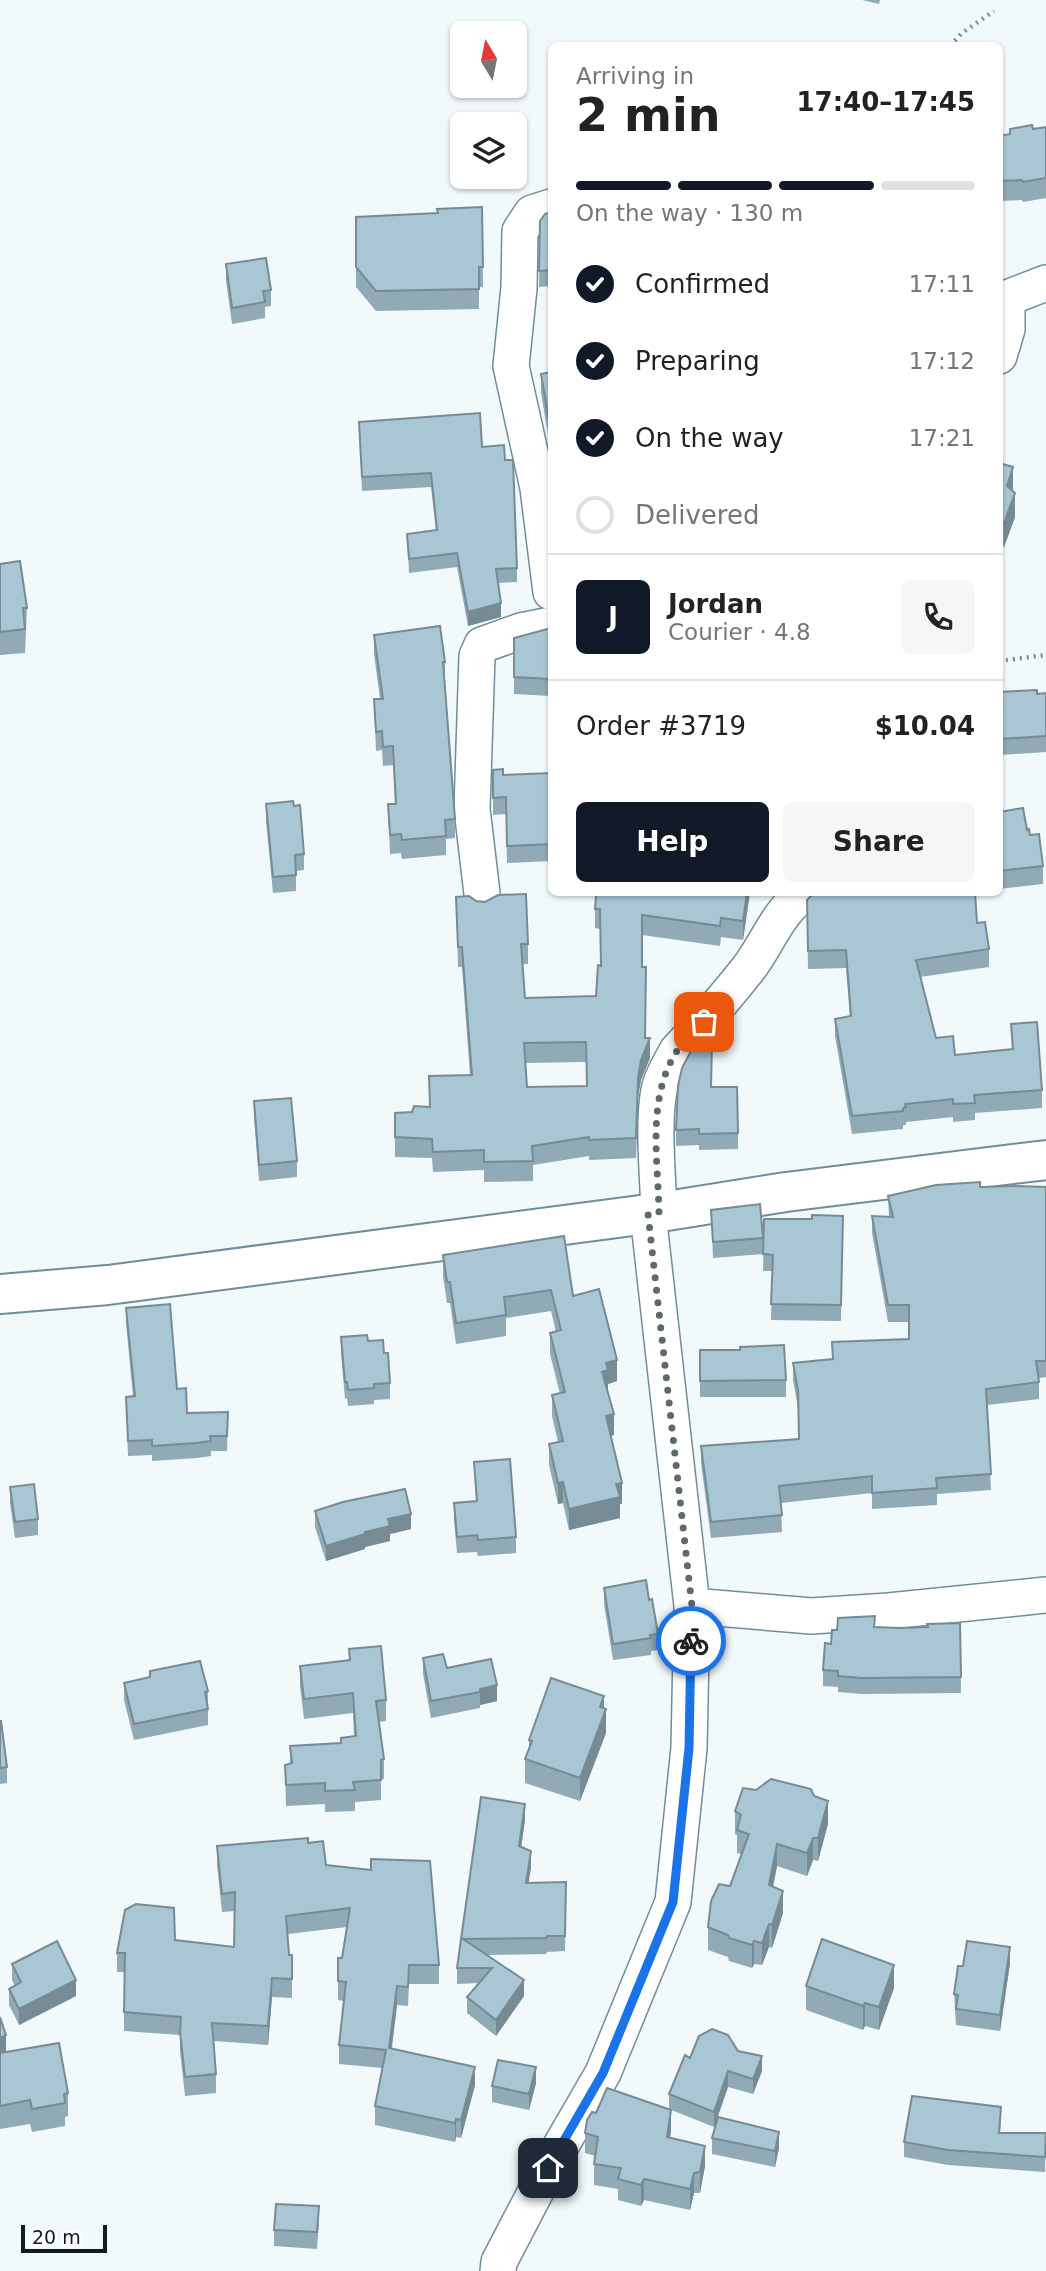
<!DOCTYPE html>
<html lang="en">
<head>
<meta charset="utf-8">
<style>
	:root { --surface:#fff; --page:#f6f6f6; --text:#222; --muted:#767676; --line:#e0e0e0; --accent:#111827 }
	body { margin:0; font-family:"DejaVu Sans",sans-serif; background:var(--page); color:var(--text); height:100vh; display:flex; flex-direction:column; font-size:26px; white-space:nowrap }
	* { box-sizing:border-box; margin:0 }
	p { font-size:23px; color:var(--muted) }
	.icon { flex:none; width:38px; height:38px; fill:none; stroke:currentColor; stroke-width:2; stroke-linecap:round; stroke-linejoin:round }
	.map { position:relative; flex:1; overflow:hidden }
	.details { position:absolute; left:548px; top:42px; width:455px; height:854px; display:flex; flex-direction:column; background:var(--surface); border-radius:10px; box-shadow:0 2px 5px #0004 }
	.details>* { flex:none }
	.needle { width:46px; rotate:350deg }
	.buttons { position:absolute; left:450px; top:21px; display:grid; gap:14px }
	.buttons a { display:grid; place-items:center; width:77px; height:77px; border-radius:10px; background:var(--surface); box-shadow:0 2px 5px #0004; font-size:35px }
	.scale { position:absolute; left:21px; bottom:18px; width:86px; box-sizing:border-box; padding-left:7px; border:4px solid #0f1b20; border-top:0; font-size:19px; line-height:24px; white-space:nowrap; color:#0f1b20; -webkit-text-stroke:5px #fff; paint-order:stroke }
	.pin { position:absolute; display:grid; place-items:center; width:60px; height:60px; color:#fff; margin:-30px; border-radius:14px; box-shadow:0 4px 10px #0006 }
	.courier { position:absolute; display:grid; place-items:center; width:70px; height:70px; margin:-35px; border:5px solid #1a73e8; border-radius:50%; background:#fff; color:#222; box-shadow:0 2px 9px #0007 }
	.head em { font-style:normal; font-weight:600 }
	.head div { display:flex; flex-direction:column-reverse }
	.head { display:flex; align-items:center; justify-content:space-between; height:119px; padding:0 28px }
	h1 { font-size:46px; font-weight:600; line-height:52px }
	.bar { display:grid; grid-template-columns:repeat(4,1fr); gap:10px 7px; align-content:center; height:84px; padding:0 28px }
	.bar i { height:9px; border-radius:5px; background:var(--line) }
	.bar .on { background:var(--accent) }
	.bar p { grid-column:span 4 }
	.line { display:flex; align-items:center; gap:18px; padding:0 28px; border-top:2px solid var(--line) }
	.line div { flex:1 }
	.round { display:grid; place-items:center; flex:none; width:74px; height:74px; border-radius:10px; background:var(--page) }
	ol { padding:0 28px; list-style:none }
	li { display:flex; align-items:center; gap:21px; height:77px }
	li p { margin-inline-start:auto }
	li .icon { padding:7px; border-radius:50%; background:var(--accent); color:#fff; stroke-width:4 }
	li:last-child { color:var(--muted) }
	li i { width:38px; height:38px; border:4px solid var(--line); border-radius:50% }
	.action { display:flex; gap:14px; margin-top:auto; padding:14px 28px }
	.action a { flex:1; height:80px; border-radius:10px; background:var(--accent); color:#fff; font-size:28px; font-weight:600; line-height:80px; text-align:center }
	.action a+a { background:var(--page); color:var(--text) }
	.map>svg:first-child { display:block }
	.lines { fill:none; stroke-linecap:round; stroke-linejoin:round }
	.street-casing { stroke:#708d9a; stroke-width:38 }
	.primary-casing { stroke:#708d9a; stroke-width:42 }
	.path { stroke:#818b8e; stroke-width:4.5; stroke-dasharray:2 5; stroke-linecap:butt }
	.street { stroke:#fff; stroke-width:35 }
	.primary { stroke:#fff; stroke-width:38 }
	.wall { fill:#90aab6; fill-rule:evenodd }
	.shaded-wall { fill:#768b94 }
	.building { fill:#a8c6d4; stroke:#768b94; stroke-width:2; fill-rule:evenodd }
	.done { stroke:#5e696d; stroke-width:7; stroke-dasharray:0 12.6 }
	.route { stroke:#1a73e8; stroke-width:9 }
</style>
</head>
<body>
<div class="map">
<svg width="1046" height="2271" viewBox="0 0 1046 2271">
	<rect width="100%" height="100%" fill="#f2f9fb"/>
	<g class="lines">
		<g class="street-casing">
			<path id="street" d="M551 207 532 213 520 231 519 288 511 366 538 488 551 592
				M999 356 1007 329V298L1046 283
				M483 902 472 809 477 656 482 645 521 631 551 625
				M659 1212C658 1177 652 1118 660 1086 664 1073 671 1062 677 1051 702 1024 726 997 748 969 767 945 779 908 807 892
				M692 1606 811 1616 889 1611 1046 1595
				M498 2271 499 2262 548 2168 603 2073 673 1902 689 1748 692 1606 648 1214"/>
		</g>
		<g class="primary-casing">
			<path id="primary" d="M0 1294 108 1285 648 1214 786 1192 1046 1160"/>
		</g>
		<path class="path" d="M950 46 962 33 994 11
			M999 661 1046 655"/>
		<use href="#street" class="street"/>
		<use href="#primary" class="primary"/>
	</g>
	<path class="wall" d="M862 0H880L879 4Z
		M1046 127V198L1023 202 1022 200 999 201V136Z
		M482 207 483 287H479V309L376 311 356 287V217L437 213V209Z
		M551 212V286L539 287 540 221Z
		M226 264 271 290V306L265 307V318L232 324 226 280Z
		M551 372V452L541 393V374Z
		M359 422 482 447 505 460 517 568V582L498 583 501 617 468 626 457 567 409 573 407 534 436 530 431 487 362 491Z
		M999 463 1013 491 1015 517 1004 547H999Z
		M0 564 27 608 25 653 0 655Z
		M551 628V696L514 694V638Z
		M374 635 445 662V681L455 819V838L446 839V855L402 859 401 853 390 854 388 804H395L393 765 383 766 382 750 376 751 374 699H380L374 654Z
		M999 692 1046 693V752L1000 755V766H999Z
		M493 770 503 775 551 773V861L507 863 506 814 493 815Z
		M266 804 304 854V870L296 871V891L273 893 266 821Z
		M999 812 1027 830 1043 866V884L999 889Z
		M750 892 743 940 721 937 720 946 642 935V967L645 1038 650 1058 641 1080 638 1097 636 1158 589 1160V1156L533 1165V1181L484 1182V1170L433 1172 432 1158 395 1157V1113L412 1112 430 1107 429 1076 470 1075 462 967H458L456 897 528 944V964H523L525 998 596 996 601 966 600 929 595 928V909L658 895ZM586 1062V1086L527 1087 525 1063Z
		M807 900 977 923 989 949V967L920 977 936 1038 955 1055 1012 1050 1011 1024 1042 1090V1108L975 1113V1120L953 1122V1117L906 1122V1125H903V1129L852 1134 835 1036V1019L850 1017 846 968 808 969Z
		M711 1087 738 1133V1149L699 1150V1145L676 1146V1130Z
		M254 1101 297 1161V1177L259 1181 254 1117Z
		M980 1187H1046V1377L1039 1378V1399L987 1405 991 1490 937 1494V1505L872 1509V1493L781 1503 782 1532 711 1538 701 1463V1446L798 1439V1408L793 1380V1363L832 1359V1342L909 1339V1322H888L872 1233V1216L889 1217 888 1196Z
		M711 1210 763 1238V1254L713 1258Z
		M843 1216 841 1321 771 1320 772 1271H763L764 1219H812Z
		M443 1255 573 1296 617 1381 608 1384 607 1391 614 1435 611 1436 622 1504H620V1518L569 1530 563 1503 558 1504 549 1465V1444L558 1442 552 1416V1395L560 1394 550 1354V1333L556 1332 551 1311 506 1318V1336L456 1344 450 1303H447L443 1276Z
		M126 1308 177 1389 187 1413 228 1412 227 1451H211V1456L197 1458 152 1461V1455L128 1456 126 1397 133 1396 126 1323Z
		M341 1337 368 1341 384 1353 390 1383V1399L374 1400V1404L348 1406 347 1398 345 1399 341 1353Z
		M786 1380V1397H700V1381Z
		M474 1462 516 1537V1553L478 1556 477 1552 457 1553 454 1519V1503L476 1501Z
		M10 1487 38 1519V1535L15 1538 10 1503Z
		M315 1511 411 1529 390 1534V1541L365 1547V1549L326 1561 315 1527Z
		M604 1588 649 1600 658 1634V1650L651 1651V1655L613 1660 604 1604Z
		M960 1623 961 1693 862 1694 838 1692V1687L823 1686V1670L831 1644 875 1627 899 1628 927 1627Z
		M349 1649 386 1700V1721L379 1722 384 1759V1779L381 1780V1800L355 1802V1811L325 1812V1804L286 1806 285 1765 290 1764V1746L341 1743 354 1737 353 1713 304 1719 300 1686V1666L349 1660Z
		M423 1658 447 1668 497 1701 480 1705V1708L431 1718 423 1674Z
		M150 1671 208 1691V1725L134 1740 124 1700V1683L150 1677Z
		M604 1708 606 1733 580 1801 525 1783V1759L529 1748V1740Z
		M0 1721 7 1767V1783L0 1784Z
		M481 1797 525 1820 521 1847 531 1867 528 1883 566 1882 565 1951 547 1952 546 1954 487 1955 524 1996 496 2036 467 2013V1997L478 1983 457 1984V1968Z
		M735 1811 828 1824 818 1861 813 1860 807 1876 777 1866 773 1886 783 1913 772 1948 769 1947 762 1965 754 1964 752 1968 729 1961 728 1957 708 1950V1927L730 1886 741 1854 737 1853V1835L735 1834Z
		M308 1843 326 1865 439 1965V1984H409L408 2006 397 2005 392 2048 475 2085 461 2138 456 2137 455 2142 375 2125V2106L382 2068 339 2064V2045L344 2001 338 2000V1981L347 1927 288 1934 289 1955H292V1998L272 1997 268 2045 214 2041 216 2074V2093L185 2096 180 2051V2035L124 2031V1972H117V1953L175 1940 234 1947 235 1911 222 1912 217 1865V1846Z
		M1010 1963 1000 2031 956 2025 954 1994 963 1966Z
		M12 1964 76 1996 19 2025 9 2005V1989L15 1986 12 1980Z
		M806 1986 894 1988 879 2030 865 2026 863 2030 806 2010Z
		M0 2017 6 2051 3 2053 68 2093V2116L65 2117V2126L32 2132 30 2124 0 2129Z
		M738 2051 762 2071 753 2094 728 2087 714 2127 669 2109V2094L690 2058Z
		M536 2083 529 2110 492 2102V2086Z
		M1001 2122 1000 2133H1046L1045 2172 948 2165 904 2157V2142Z
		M671 2131 670 2137 705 2166 700 2193H694L690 2210 644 2200 641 2206 618 2200V2189L594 2185V2164L595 2156 585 2153V2133Z
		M712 2138 779 2148 775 2167 712 2154Z
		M319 2222 317 2249 274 2246V2230Z"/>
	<path class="shaded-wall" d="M1013 467V491L1007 486Z
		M1015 493V517L1004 547V523Z
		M501 603V617L468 626V612Z
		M747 892H750L743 940V921Z
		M650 1038V1058L641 1080 638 1097 636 1158 638 1078 641 1060Z
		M617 1360V1381L608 1384V1391L602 1393V1372L606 1363Z
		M614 1414V1435L606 1437V1416Z
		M563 1482V1503L558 1504V1483Z
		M622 1483V1504H620V1518L569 1530V1509L616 1484Z
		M411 1514V1529L390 1534V1541L365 1547V1549L326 1561V1546L365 1532 388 1519Z
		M497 1685V1701L480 1705V1689Z
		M604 1696V1715L606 1709V1733L580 1801V1778Z
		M828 1801V1824L818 1861V1838Z
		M525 1804V1820L519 1862V1846Z
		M813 1838V1860L807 1876V1853Z
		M777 1844V1866L769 1908V1885Z
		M531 1851V1867L526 1899V1883Z
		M783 1891V1913L772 1948V1925Z
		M769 1924V1947L762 1965V1943Z
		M754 1941V1964L752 1968V1945Z
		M1010 1947V1963L1000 2031V2015Z
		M894 1965V1988L879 2030V2007Z
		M272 1978V1997L268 2045V2026Z
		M76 1980V1996L19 2025V2009Z
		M524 1980V1996L496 2036V2020Z
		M397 1986V2005L389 2066V2048Z
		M865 2003V2026L863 2030V2006Z
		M6 2035V2051L0 2054V2038Z
		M762 2056V2071L753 2094V2079Z
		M475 2067V2085L461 2138V2120Z
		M536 2067V2083L529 2110V2094Z
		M728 2071V2087L714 2127V2112Z
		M671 2110V2131L667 2157V2137Z
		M456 2119V2137L455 2142V2123Z
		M779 2132V2148L775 2167V2151Z
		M705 2146V2166L700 2193V2172Z
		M694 2173V2193L690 2210V2189Z
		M644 2179V2200L641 2206V2185Z"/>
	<path class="building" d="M1032 125 1033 129 1046 127V178L1023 182 1022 180 999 181V136L1010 134V129Z
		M482 207 483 267H479V289L376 291 356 267V217L438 213 437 209Z
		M551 212V270L539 271 540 221 545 214Z
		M266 258 271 290 263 291 265 302 232 308 226 264Z
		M551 372V432L541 374Z
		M480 413 482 447 504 445 505 460H513L517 568 496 569 501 603 468 612 457 553 409 559 407 534 437 530 431 473 362 477 359 422Z
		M999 463 1013 467 1007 486 1015 493 1004 523 999 524Z
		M20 561 27 608H23L25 629 0 632V564Z
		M440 626 445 662H443L455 819 445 820 446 836 402 840 401 834 390 835 388 804H396L393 746 383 747 382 731 376 732 374 699H383L374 635Z
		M551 628V679L514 677V638Z
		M1037 690V694L1046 693V736L999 739V692Z
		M503 769V775L551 773V844L507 846 506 797 493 798V770Z
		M293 801 294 806 300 805 304 854 295 855 296 875 273 877 266 804Z
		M1023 808 1027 830 1029 829 1030 835 1039 834 1043 866 999 871V812Z
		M659 892H747L743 921 721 918 720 926 642 915V967H646L645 1038H650L641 1060 638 1078 636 1138 589 1140V1137L532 1146 533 1161 484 1162V1150L433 1152 432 1139 395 1137V1113L412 1112 414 1106 430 1107 429 1076 472 1075 462 947H458L456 897 469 896 476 901 485 902 498 895 526 894 528 944H521L525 998 596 996 598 965 601 966 600 909H595L596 895H658ZM586 1042 587 1086 527 1087 524 1043Z
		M815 892H975L977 923 985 922 989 949 916 960 936 1038 953 1036 955 1055 1013 1049 1011 1024 1037 1022 1042 1090 974 1095 975 1103 953 1104V1099L905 1104 906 1107 903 1108V1111L852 1116 835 1019 851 1016 846 950 808 951 807 900Z
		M697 1042 712 1043 711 1087H737L738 1133 699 1134V1129L676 1130 678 1086 682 1068 693 1047Z
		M291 1098 297 1161 259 1165 254 1101Z
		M980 1182V1187L1015 1186 1046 1187V1361H1036L1039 1382 986 1389 991 1474 936 1478 937 1488 872 1493V1476L779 1486 782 1515 711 1522 701 1446 799 1439 798 1391 793 1363 833 1359 832 1342 909 1339V1305H888L872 1216 893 1217 888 1196 936 1185Z
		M760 1204 763 1238 713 1242 711 1210Z
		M812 1215 843 1216 841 1305 771 1304 773 1255 763 1254 764 1219H812Z
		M564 1236 573 1296 599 1289 617 1360 606 1363 608 1370 602 1372 614 1414 606 1416 622 1483 616 1484 620 1497 569 1509 563 1482 558 1483 549 1444 563 1441 552 1395 565 1392 550 1333 561 1330 551 1290 504 1297 506 1315 456 1323 450 1282H447L443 1255Z
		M170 1304 177 1389 186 1388 187 1413 228 1412 227 1436H210L211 1441 197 1443 152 1446V1440L128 1441 126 1397 135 1396 126 1308Z
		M367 1335 368 1341 383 1340 384 1353H388L390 1383 374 1384V1388L348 1390 347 1382H345L341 1337Z
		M784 1345 786 1380 700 1381V1350H740V1347Z
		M510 1459 516 1537 478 1540 477 1535 457 1537 454 1503 477 1501 474 1462Z
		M34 1484 38 1519 15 1522 10 1487Z
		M405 1489 411 1514 388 1519 390 1526 365 1532V1534L326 1546 315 1511 343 1502Z
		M646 1580 649 1600 652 1599 658 1634 650 1635 651 1638 613 1644 604 1588Z
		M875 1616 874 1627 899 1628 928 1627 927 1624 960 1623 961 1677 862 1678 838 1676V1671L823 1670 825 1643 831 1644 832 1630H837L838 1618Z
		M381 1646 386 1700 376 1701 384 1759 381 1760V1780L353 1782 355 1790 325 1791V1783L286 1785 285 1765 292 1763 290 1746 341 1743V1738L356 1736 353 1693 304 1699 300 1666 350 1660 349 1649Z
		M443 1654 447 1668 491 1659 497 1685 480 1689V1692L431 1701 423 1658Z
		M200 1661 208 1691 205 1692 208 1709 134 1724 124 1683 150 1677V1671Z
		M551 1678 604 1696 600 1707 606 1709 580 1778 525 1759 532 1741 529 1740Z
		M0 1721H1L7 1767 0 1768Z
		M771 1779 811 1789 814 1796 828 1801 818 1838H813L807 1853 777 1844 769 1885 783 1891 772 1925 769 1924 762 1943 754 1941 752 1945 729 1938 728 1935 708 1927 711 1901 719 1884 730 1886 749 1834 737 1830 741 1815 735 1811 743 1788 756 1790Z
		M481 1797 525 1804 519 1846 531 1851 526 1883 566 1882 565 1936H547L546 1938 463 1939 524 1980 496 2020 467 1997 492 1968H457Z
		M308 1838V1843L323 1841 326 1865 371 1870V1859L430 1861 439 1965H409L408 1987 397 1986 389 2048 475 2067 461 2120 456 2119 455 2123 375 2106 386 2050 339 2045 346 1982 338 1981V1958H342L350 1908 286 1916 289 1955H292V1979L272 1978 268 2026 212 2023 216 2074 185 2077 180 2032 181 2017 124 2012 125 1953H117L125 1910 136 1904 174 1908 175 1940 234 1947 235 1892 222 1894 217 1846Z
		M822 1939 894 1965 879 2007 865 2003 863 2006 806 1986Z
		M57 1941 76 1980 19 2009 9 1989 21 1982 12 1964Z
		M967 1941 1010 1947 1000 2015 956 2009 958 1995 954 1994 958 1966H963Z
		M0 2017 6 2035 0 2038Z
		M712 2029 728 2035 738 2051 762 2056 753 2079 728 2071 714 2112 669 2094 685 2055 690 2058 699 2036Z
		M59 2043 68 2093 64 2094 65 2103 32 2109 30 2100 0 2106V2053Z
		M498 2060 536 2067 529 2094 492 2086Z
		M607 2088 671 2110 667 2137 705 2146 700 2172 694 2173 690 2189 644 2179 641 2185 618 2179 621 2168 594 2164 598 2137 585 2133 587 2120 592 2112 596 2113Z
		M912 2096 1001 2107 999 2133H1046L1045 2157 948 2150 904 2142Z
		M718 2117 779 2132 775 2151 712 2138Z
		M276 2204 319 2206 317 2232 274 2230Z"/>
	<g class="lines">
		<path class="done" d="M691 1641 692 1606 689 1580 648 1214 659 1212C658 1160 647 1101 675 1054 682 1042 695 1032 704 1022"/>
		<path class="route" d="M548 2168 603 2073 673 1902 689 1748 691 1641"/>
	</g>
</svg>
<div class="buttons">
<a><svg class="needle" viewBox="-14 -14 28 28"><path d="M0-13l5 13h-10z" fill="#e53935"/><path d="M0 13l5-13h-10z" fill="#767676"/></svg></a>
<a><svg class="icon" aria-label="layers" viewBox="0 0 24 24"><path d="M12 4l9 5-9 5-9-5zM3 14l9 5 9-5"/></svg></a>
</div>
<div class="scale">20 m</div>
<div class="pin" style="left:704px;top:1022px;background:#ea580c"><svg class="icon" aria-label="bag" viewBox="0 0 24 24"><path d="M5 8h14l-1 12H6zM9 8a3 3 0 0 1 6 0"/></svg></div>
<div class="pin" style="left:548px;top:2168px;background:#1f2937"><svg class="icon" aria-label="home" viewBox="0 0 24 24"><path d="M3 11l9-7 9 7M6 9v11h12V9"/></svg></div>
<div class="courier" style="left:691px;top:1641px"><svg class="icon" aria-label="bike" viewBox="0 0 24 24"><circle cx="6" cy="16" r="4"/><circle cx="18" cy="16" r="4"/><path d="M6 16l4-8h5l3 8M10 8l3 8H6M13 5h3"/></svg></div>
<section class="details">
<div class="head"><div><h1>2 min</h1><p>Arriving in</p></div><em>17:40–17:45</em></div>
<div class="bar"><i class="on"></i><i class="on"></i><i class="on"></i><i></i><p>On the way · 130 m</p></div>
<ol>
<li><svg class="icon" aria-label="check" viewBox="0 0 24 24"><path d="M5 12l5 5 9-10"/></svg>Confirmed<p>17:11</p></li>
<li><svg class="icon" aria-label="check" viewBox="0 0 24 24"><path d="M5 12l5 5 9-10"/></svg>Preparing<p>17:12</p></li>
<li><svg class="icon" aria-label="check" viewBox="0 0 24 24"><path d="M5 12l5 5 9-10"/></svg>On the way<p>17:21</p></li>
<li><i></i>Delivered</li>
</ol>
<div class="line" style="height:126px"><b class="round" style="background:var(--accent);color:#fff">J</b><div><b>Jordan</b><p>Courier · 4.8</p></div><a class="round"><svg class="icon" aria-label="phone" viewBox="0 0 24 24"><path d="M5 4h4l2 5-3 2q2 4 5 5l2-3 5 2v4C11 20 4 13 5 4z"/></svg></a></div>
<div class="line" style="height:91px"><div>Order #3719</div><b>$10.04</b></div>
<div class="action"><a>Help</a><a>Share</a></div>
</section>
</div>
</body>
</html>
